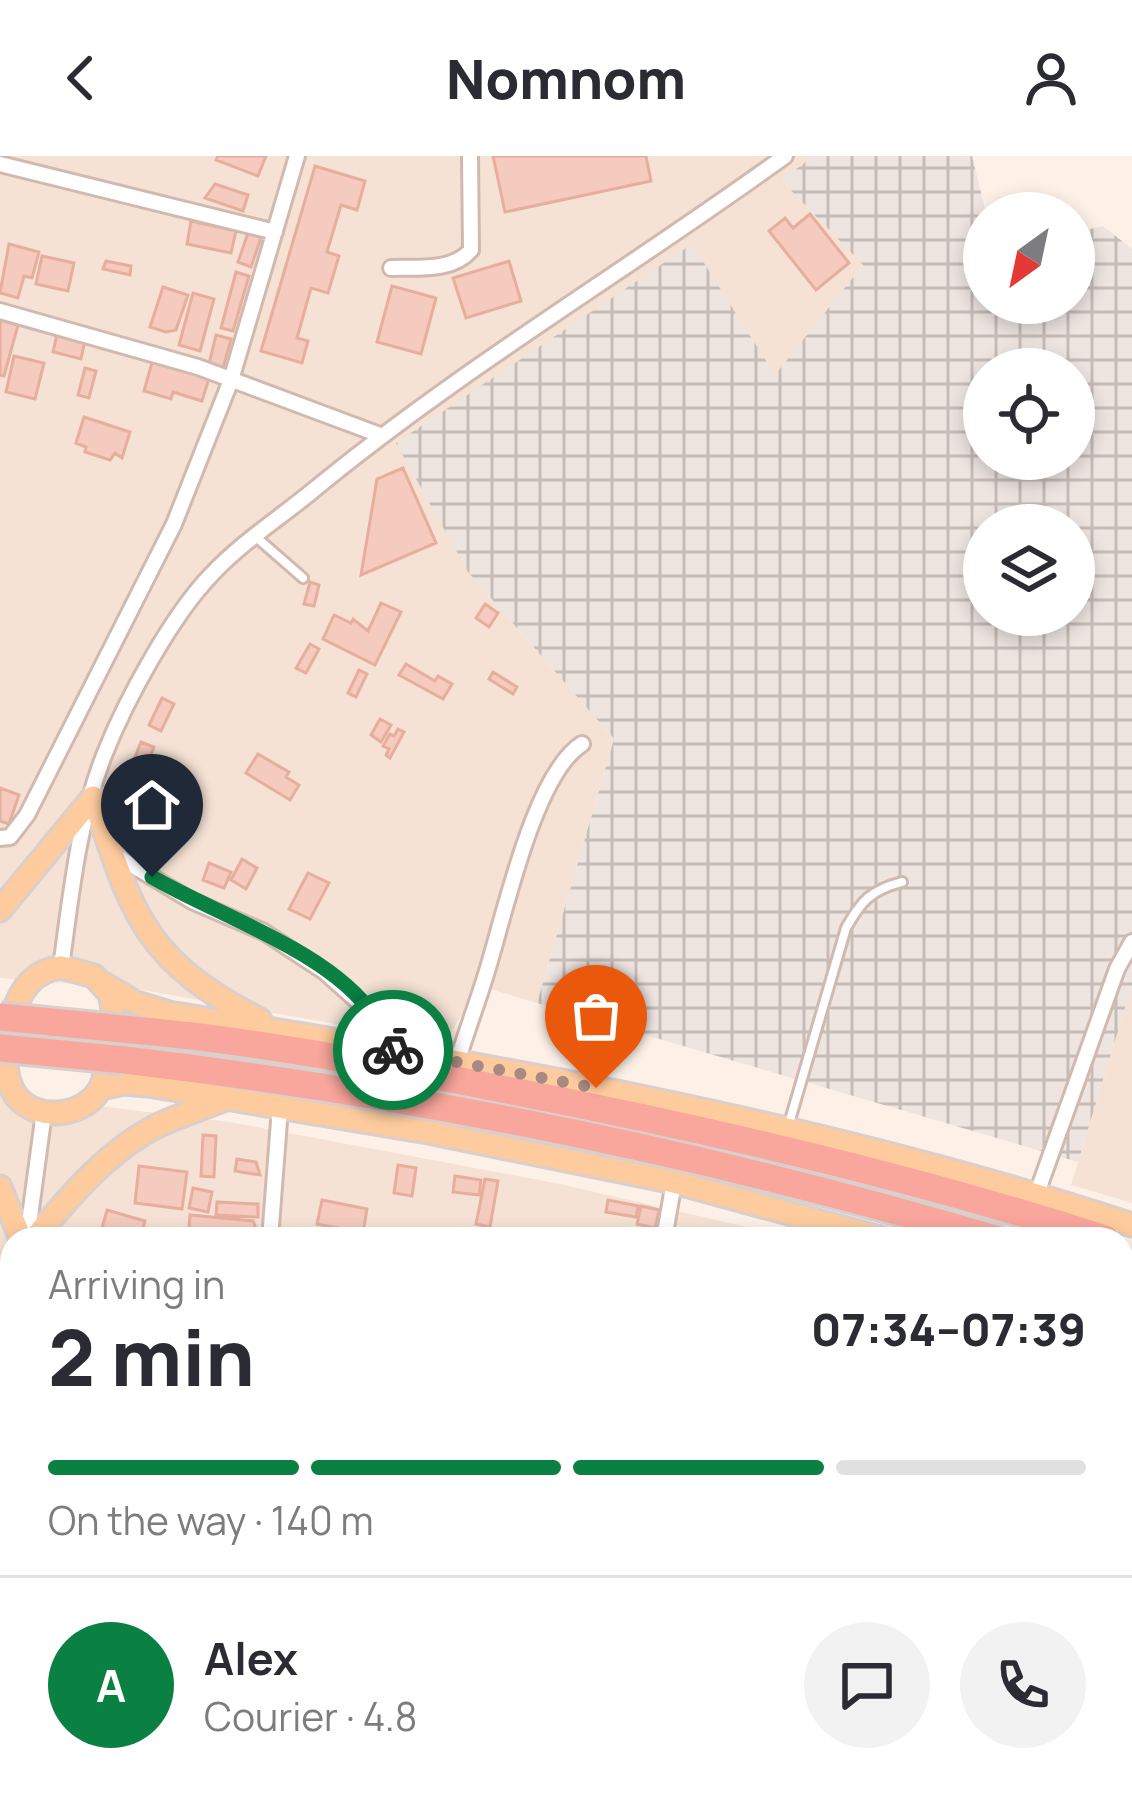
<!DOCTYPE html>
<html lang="en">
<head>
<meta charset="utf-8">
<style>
	:root { --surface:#fff; --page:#f2f2f3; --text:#2b2b33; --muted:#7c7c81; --line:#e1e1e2; --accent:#0b8043 }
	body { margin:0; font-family:Manrope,sans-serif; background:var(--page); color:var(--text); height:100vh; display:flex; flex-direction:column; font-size:45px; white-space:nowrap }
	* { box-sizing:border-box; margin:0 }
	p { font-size:39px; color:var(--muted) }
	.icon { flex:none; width:66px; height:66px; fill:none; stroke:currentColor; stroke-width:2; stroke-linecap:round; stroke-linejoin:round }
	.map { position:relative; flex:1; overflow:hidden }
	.side { position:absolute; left:0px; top:1071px; width:1134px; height:588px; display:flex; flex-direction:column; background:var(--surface); border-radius:36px 36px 0 0; box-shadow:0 6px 18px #0003 }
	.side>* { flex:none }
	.needle { width:78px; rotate:213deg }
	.buttons { position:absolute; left:963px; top:36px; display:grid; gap:24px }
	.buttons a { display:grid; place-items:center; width:132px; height:132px; border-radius:50%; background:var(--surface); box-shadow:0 6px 18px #0003; font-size:60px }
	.pin { position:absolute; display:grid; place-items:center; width:102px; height:102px; color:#fff; margin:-123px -51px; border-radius:50% 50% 50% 0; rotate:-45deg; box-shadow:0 0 12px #0007 }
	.pin .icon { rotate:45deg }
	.courier { position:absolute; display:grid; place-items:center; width:120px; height:120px; margin:-60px; border:9px solid #0b8043; border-radius:50%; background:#fff; color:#222; box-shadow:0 3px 15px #0007 }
	.head em { font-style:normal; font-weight:800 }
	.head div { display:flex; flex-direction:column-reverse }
	.head { display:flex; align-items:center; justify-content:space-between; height:204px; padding:0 48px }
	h1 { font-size:78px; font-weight:800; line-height:90px }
	.bar { display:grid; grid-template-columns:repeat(4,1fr); gap:18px 12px; align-content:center; height:144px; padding:0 48px }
	.bar i { height:15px; border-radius:9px; background:var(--line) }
	.bar .current { background:var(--accent) }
	.bar p { grid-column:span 4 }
	.line { display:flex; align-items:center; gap:30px; padding:0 48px; border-top:3px solid var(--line) }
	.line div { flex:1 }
	.round { display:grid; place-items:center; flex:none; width:126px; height:126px; border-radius:63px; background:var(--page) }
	header { display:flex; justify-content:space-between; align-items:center; height:156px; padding:0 48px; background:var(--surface); font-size:54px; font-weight:800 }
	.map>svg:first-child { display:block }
	.residential { fill:#f5e2d5 }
	.industrial { fill:url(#industrial-grid); fill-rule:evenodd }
	.building { fill:#f4cbbe; stroke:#e7ae9d; stroke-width:3 }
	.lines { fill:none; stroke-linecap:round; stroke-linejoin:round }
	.lane-casing { stroke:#d2b9af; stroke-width:14 }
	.street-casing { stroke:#d2b9af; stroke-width:20 }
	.primary-casing { stroke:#d9cfcc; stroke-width:27 }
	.highway-casing { stroke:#d9cfcc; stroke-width:33 }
	.lane { stroke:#fff; stroke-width:8 }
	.street { stroke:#fff; stroke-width:14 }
	.primary { stroke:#fdcb9e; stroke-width:21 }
	.highway { stroke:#f9a69c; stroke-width:27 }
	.highway-bridge-casing { stroke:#d9cfcc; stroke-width:33; stroke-linecap:butt }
	.highway-bridge { stroke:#f9a69c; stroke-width:27 }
	.done { stroke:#a78a81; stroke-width:12; stroke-dasharray:0 21.6 }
	.route { stroke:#0b8043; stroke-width:15 }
</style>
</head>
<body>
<header><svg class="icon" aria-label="back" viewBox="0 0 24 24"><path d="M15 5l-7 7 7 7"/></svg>Nomnom<svg class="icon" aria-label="person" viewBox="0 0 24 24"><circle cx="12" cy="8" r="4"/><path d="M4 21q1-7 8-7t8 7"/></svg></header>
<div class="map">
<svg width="1132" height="1659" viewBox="0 0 1132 1659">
	<defs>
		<pattern id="industrial-grid" width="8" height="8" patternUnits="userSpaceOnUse" patternTransform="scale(3)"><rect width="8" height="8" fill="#eee5e1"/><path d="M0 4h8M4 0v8" fill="none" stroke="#c6bcb8"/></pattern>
	</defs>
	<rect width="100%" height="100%" fill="#fdf1e7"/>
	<path class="residential" d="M0 0H814L781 24 863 109 775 220 468 416 614 583 537 847 480 830 444 887 137 833 0 822Z
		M1132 829V1047L1071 1029Z
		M0 938 230 966 556 1027 799 1083H12V1647H1122V1178L1132 1181V1659H0Z"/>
	<path class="industrial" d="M814 0H972L986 57 984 147H1074V77L1103 70 1132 93V829L1078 1006 537 847 614 583 468 416 396 287 692 88 775 219 863 109 781 24ZM984 213H1074V303H984ZM984 369H1074V459H984Z"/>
	<path class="building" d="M218 0H266L258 20 216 4Z
		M493 0H646L651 25 505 56Z
		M315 10 365 25 357 54 341 49 327 96 339 100 328 137 311 132 297 182 308 185 302 207 261 195Z
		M215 28 248 39 243 55 205 42Z
		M810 58 849 107 816 134 769 75 785 62 793 72Z
		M191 65 236 75 231 97 187 88Z
		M249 74 262 79 251 111 238 106Z
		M9 88 39 96 32 122 24 120 18 142 0 137Z
		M42 100 74 107 68 135 36 128Z
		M106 105 131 110 130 119 103 113Z
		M509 105 521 145 466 162 453 122Z
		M236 116 249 120 233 175 221 172Z
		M392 130 436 142 421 198 377 186Z
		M163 131 188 139 176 174 166 176 150 171Z
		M193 137 214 143 200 195 179 189Z
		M0 164 18 169 4 220 0 219Z
		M57 178 85 184 81 203 53 196Z
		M216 179 231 183 223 212 209 208Z
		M14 200 44 207 35 243 6 236Z
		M153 203 210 219 202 245 173 236 171 243 144 235Z
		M85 212 96 215 89 242 78 239Z
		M84 261 130 276 122 302 115 297 110 304 85 296 86 291 76 287Z
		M403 312 436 387 361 419 377 323Z
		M310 426 319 429 314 450 304 448Z
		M381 447 401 456 375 509 323 483 334 459 351 467 353 463 368 475Z
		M485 448 498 457 489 471 476 462Z
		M310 488 319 493 306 517 296 512Z
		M406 508 435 525 438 520 452 528 443 543 399 519Z
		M359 514 367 518 356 541 348 537Z
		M493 516 517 531 513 538 489 523Z
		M162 542 174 548 161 575 149 569Z
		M380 563 391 569 381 586 371 579Z
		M398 573 404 576 390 602 386 599 389 593 383 590 390 578 394 580Z
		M141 586 154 591 147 608 134 604Z
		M258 598 289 616 286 621 299 629 290 644 246 617Z
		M0 632 19 639 9 668 0 665Z
		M242 703 257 712 246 733 231 724Z
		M209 707 231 716 224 732 203 724Z
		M308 717 329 727 310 763 289 753Z
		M203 979 216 980 214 1021 201 1020Z
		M237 1003 256 1006 260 1019 235 1015Z
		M398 1009 416 1012 412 1040 394 1037Z
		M139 1010 187 1016 182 1053 135 1047Z
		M455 1020 481 1024 479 1039 453 1036Z
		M485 1023 498 1025 490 1071 476 1068Z
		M193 1032 212 1036 208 1056 189 1052Z
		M322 1044 367 1053 363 1077 317 1068Z
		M608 1044 638 1050 636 1061 606 1056Z
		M217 1046 258 1048V1061L216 1059Z
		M641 1050 659 1054 655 1072 637 1068Z
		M107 1054 145 1065 140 1083H99Z
		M190 1059 253 1065 259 1079 189 1072Z
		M1126 1234 1132 1236 1130 1266 1122 1264Z
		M1132 1288V1332L1122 1328Z
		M1122 1402 1132 1404V1452L1122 1450Z
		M313 1647H350L354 1649 348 1659H306Z
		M452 1647H513L514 1648 508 1659H473Z
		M558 1647H582L579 1659H555Z
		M795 1647H870L865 1659H789Z"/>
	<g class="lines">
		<g class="lane-casing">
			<path id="lane" d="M256 381 303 422
				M788 971 846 772C861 745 871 734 902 726
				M619 1647 638 1659
				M763 1659 767 1647"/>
		</g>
		<g class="street-casing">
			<path id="street" d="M0 8 275 76
				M391 112C418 111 452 116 471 94L470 0
				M0 155 198 211 380 279
				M0 682 10 681 27 659 174 368 231 224 297 0
				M115 699 192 745 264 776 325 816 373 859 389 893
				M61 811C71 740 78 664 105 597 126 544 172 459 212 418 240 388 278 363 310 337 460 213 628 114 785 0
				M458 903C467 874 478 845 487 815 504 761 534 618 582 588
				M1036 1040 1117 813 1132 786
				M27 1083 44 956
				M270 1083 280 952
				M664 1083 674 1026
				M0 1273 12 1189
				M0 1400 12 1408
				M402 1647 421 1659
				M535 1659 538 1647"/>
		</g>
		<g class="primary-casing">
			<path id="primary" d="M0 754 93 641C133 759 143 804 260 864
				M61 811 94 820 110 838C116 859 113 881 108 902 106 910 105 921 102 929 88 961 37 967 16 940 0 917 6 884 13 859 20 833 34 815 61 811Z
				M104 828 136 847 169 857C494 909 819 966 1132 1069
				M101 932 124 927 148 929 428 976 674 1026 884 1083
				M0 1031 21 1083
				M34 1083C69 1041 110 992 161 968 181 959 203 952 223 944
				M1122 1152 1132 1155"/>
		</g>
		<g class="highway-casing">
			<path id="highway" d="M133 874C260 885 386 910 512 935 712 974 911 1020 1105 1083
				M125 904C420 939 711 999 995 1083
				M1122 1122 1132 1125"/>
		</g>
		<use href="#lane" class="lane"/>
		<use href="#street" class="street"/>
		<use href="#primary" class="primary"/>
		<use href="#highway" class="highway"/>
		<g class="highway-bridge-casing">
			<path id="highway-bridge" d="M0 861 133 874
				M0 892 125 904"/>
		</g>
		<use href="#highway-bridge" class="highway-bridge"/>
	</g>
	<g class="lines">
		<path class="done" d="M393 894 596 932"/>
		<path class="route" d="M152 721C217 759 331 796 373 859 379 869 384 882 388 893L393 894"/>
	</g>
</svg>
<div class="buttons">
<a><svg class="needle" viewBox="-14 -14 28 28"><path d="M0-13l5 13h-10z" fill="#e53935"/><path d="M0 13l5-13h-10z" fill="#7c7c81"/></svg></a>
<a><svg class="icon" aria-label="locate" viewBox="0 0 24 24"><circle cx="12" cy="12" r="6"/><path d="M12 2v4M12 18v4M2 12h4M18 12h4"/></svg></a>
<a><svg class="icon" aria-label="layers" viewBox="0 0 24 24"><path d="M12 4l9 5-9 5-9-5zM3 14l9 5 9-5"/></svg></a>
</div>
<div class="pin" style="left:596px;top:932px;background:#ea580c"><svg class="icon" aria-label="bag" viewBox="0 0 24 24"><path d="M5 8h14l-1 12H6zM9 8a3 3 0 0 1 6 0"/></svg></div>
<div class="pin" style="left:152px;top:721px;background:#1f2937"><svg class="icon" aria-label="home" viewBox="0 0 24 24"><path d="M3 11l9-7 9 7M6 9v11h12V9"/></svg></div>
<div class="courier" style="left:393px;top:894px"><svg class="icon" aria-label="bike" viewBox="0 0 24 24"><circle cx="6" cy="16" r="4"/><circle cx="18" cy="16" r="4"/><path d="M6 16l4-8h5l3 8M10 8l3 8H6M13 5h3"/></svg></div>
<section class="side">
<div class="head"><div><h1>2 min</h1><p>Arriving in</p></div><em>07:34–07:39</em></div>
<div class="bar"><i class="current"></i><i class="current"></i><i class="current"></i><i></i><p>On the way · 140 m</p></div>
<div class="line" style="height:216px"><b class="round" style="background:var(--accent);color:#fff">A</b><div><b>Alex</b><p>Courier · 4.8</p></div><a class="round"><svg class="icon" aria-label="chat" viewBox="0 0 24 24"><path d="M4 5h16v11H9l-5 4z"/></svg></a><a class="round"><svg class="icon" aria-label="phone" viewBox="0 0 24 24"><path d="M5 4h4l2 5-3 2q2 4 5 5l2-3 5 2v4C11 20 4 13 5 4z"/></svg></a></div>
</section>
</div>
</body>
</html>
